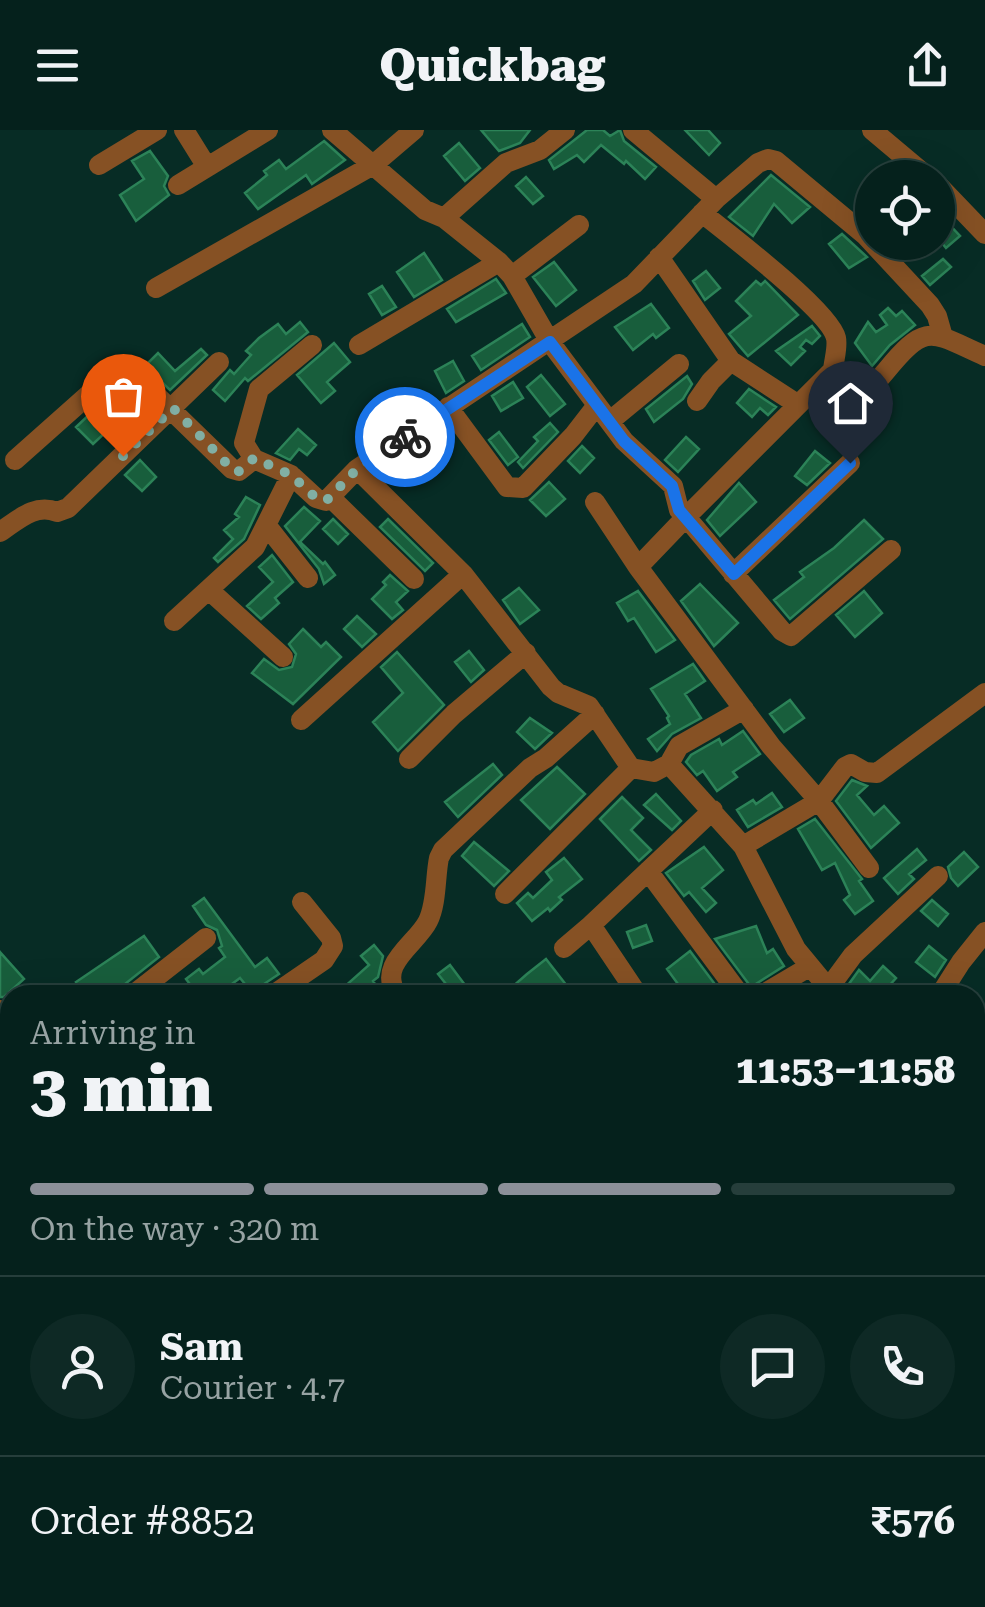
<!DOCTYPE html>
<html lang="en">
<head>
<meta charset="utf-8">
<style>
	:root { --surface:#05211c; --page:#0e2925; --text:#f1f3f6; --muted:#97a3a3; --line:#263e3b; --accent:#8c9099 }
	body { margin:0; font-family:"Roboto Serif",serif; background:var(--page); color:var(--text); height:100vh; display:flex; flex-direction:column; font-size:38px; white-space:nowrap }
	* { box-sizing:border-box; margin:0 }
	p { font-size:32px; color:var(--muted) }
	.icon { flex:none; width:55px; height:55px; fill:none; stroke:currentColor; stroke-width:2; stroke-linecap:round; stroke-linejoin:round }
	.map { position:relative; flex:1; overflow:hidden }
	.details { position:absolute; left:0px; top:855px; width:985px; height:622px; display:flex; flex-direction:column; background:var(--surface); border-radius:30px 30px 0 0; box-shadow:0 10px 40px #0002,0 0 0 2px var(--line) }
	.details>* { flex:none }
	.buttons { position:absolute; left:855px; top:30px; display:grid; gap:20px }
	.buttons a { display:grid; place-items:center; width:100px; height:100px; border-radius:50%; background:var(--surface); box-shadow:0 10px 40px #0002,0 0 0 2px var(--line); font-size:50px }
	.pin { position:absolute; display:grid; place-items:center; width:85px; height:85px; color:#fff; margin:-102px -42px; border-radius:50% 50% 50% 0; rotate:-45deg; box-shadow:0 0 10px #0007 }
	.pin .icon { rotate:45deg }
	.courier { position:absolute; display:grid; place-items:center; width:100px; height:100px; margin:-50px; border:8px solid #1a73e8; border-radius:50%; background:#fff; color:#222; box-shadow:0 2px 12px #0007 }
	.overview em { font-style:normal; font-weight:800 }
	.overview div { display:flex; flex-direction:column-reverse }
	.overview { display:flex; align-items:center; justify-content:space-between; height:170px; padding:0 30px }
	h1 { font-size:65px; font-weight:800; line-height:75px }
	.bar { display:grid; grid-template-columns:repeat(4,1fr); gap:15px 10px; align-content:center; height:120px; padding:0 30px }
	.bar i { height:12px; border-radius:8px; background:var(--line) }
	.bar .on { background:var(--accent) }
	.bar p { grid-column:span 4 }
	.line { display:flex; align-items:center; gap:25px; padding:0 30px; border-top:2px solid var(--line) }
	.line div { flex:1 }
	.round { display:grid; place-items:center; flex:none; width:105px; height:105px; border-radius:52px; background:var(--page) }
	header { display:flex; justify-content:space-between; align-items:center; height:130px; padding:0 30px; background:var(--surface); font-size:45px; font-weight:800 }
	.map>svg:first-child { display:block }
	.green { fill:#5e1134 }
	.building { fill:#185e3c; stroke:#2c8358; stroke-width:2.5 }
	.lines { fill:none; stroke-linecap:round; stroke-linejoin:round }
	.minor { stroke:#865124; stroke-width:20 }
	.done { stroke:#81afa4; stroke-width:10; stroke-dasharray:0 18 }
	.route { stroke:#1a73e8; stroke-width:12 }
</style>
</head>
<body>
<header><svg class="icon" aria-label="menu" viewBox="0 0 24 24"><path d="M4 6h16M4 12h16M4 18h16"/></svg>Quickbag<svg class="icon" aria-label="share" viewBox="0 0 24 24"><path d="M12 15V3M7 8l5-5 5 5M5 13v7h14v-7"/></svg></header>
<div class="map">
<svg width="985" height="1477" viewBox="0 0 985 1477">
	<rect width="100%" height="100%" fill="#072c25"/>
	<path class="green" d="M985 990V1175L975 1164V1012Z"/>
	<path class="building" d="M481 0H530L520 13 499 21Z
		M587 0H603L610 6 620 0 624 11 656 37 645 49 626 31 624 34 601 15 584 32 577 25 554 39 549 30Z
		M685 0H708L720 13 709 25Z
		M324 11 345 30 312 54 306 45 258 79 245 63 267 45 264 41 279 30 286 39Z
		M459 13 480 38 465 51 444 26Z
		M150 21 168 46 164 56 169 65 136 91 120 65 144 49 132 31Z
		M771 45 810 77 792 93 774 74 753 106 729 87Z
		M526 47 543 66 533 74 516 56Z
		M947 92 960 106 946 118 938 108V100Z
		M842 104 867 127 849 138 829 114Z
		M424 123 442 150 414 167 397 142Z
		M943 129 951 137 930 155 922 146Z
		M554 132 576 160 556 176 533 147Z
		M706 141 720 158 705 170 693 151Z
		M496 149 506 163 456 192 447 179Z
		M756 151 761 155 765 151 798 185 748 226 729 204 751 186 736 171Z
		M382 156 396 177 382 185 369 164Z
		M651 174 669 198 656 208 653 204 633 220 615 197Z
		M888 178 896 186 902 181 915 195 890 215 872 236 855 213 868 192 876 202 887 195 880 185Z
		M300 192 308 202 248 251 245 248 225 271 213 260 230 240 234 244 251 225 246 221 259 208 278 194 286 204Z
		M522 194 530 207 481 240 472 226Z
		M812 196 820 206 812 214 806 210 800 217 805 221 791 235 776 221Z
		M334 213 350 232 327 252 335 261 321 273 297 245Z
		M201 219 207 225 170 260 145 236 158 223 175 241Z
		M453 231 464 251 446 263 435 241Z
		M541 245 565 274 550 286 527 257Z
		M687 246 692 254 683 269 654 292 646 279Z
		M513 252 523 268 501 281 492 266Z
		M835 258 857 273 847 284 827 266Z
		M749 259 776 277 768 285 760 278 752 287 737 273Z
		M400 279 408 289 379 308 371 297Z
		M92 282 109 299 93 314 76 297Z
		M550 293 558 302 523 338 518 332 538 311 534 307Z
		M298 299 316 315 307 325 299 319 290 330 276 323Z
		M499 302 518 327 508 335 489 310Z
		M686 307 699 319 678 342 665 330Z
		M582 316 594 328 580 343 568 331Z
		M815 321 830 333 807 355 795 346Z
		M140 330 156 347 142 361 125 345Z
		M549 352 565 369 546 386 530 370Z
		M739 353 756 372 720 406 707 390Z
		M246 367 260 375 244 409 218 432 214 428 233 409 224 400 239 387 235 384Z
		M304 377 320 391 300 412 323 434 325 432 335 445 324 454 319 439 285 396Z
		M333 389 348 404 338 414 323 399Z
		M388 389 433 433 425 441 380 397Z
		M864 390 883 409 790 489 774 470 804 447 800 442 834 418Z
		M272 425 293 452 275 468 279 473 261 489 247 476 273 452 259 437Z
		M390 445 408 461 396 472 403 480 392 489 372 469 386 455 383 452Z
		M700 454 738 493 714 516 681 471Z
		M519 458 539 480 520 494 503 470Z
		M638 461 675 510 656 522 634 488 628 491 617 473Z
		M864 461 882 483 855 507 836 485Z
		M357 486 376 504 362 517 344 499Z
		M303 499 321 517 326 512 341 527 293 574 252 543 264 529 279 540 292 537 296 524 289 514Z
		M469 521 484 540 471 552 455 532Z
		M397 522 444 575 398 621 373 592 403 563 381 537Z
		M693 534 705 551 685 564 701 588 672 604 657 621 648 609 670 594 667 588 669 586 651 559Z
		M790 570 804 588 784 602 770 584Z
		M530 588 552 603 535 619 517 602Z
		M743 601 760 624 733 642 737 647 717 661 703 641 697 645 686 632 691 625 719 609 722 615Z
		M493 634 502 645 458 687 445 672Z
		M557 637 585 664 550 699 521 670Z
		M852 650 867 656 857 665 874 685 884 676 899 693 871 718 836 671Z
		M772 663 782 677 748 697 737 680 753 670 756 674Z
		M656 664 681 691 672 700 644 675Z
		M622 667 643 688 631 700 651 720 639 731 600 689Z
		M815 689 862 749 859 751 873 771 855 784 844 770 850 765 835 733 822 740 798 699Z
		M474 712 509 741 494 756 462 726Z
		M704 717 723 740 702 758 716 773 706 782 689 762 684 766 666 743Z
		M917 719 926 730 909 744 914 749 898 764 884 748Z
		M964 722 978 737 958 756 951 748 948 737Z
		M564 728 582 749 559 767 562 770 550 781 548 778 532 791 517 773 528 763 533 768 552 750 546 742Z
		M204 768 255 837 267 828 279 844 264 854 259 865H254L240 848 217 865H198L186 849 199 839 203 844 225 827 219 818 222 816 217 800 206 795 193 776Z
		M932 770 948 784 938 796 921 781Z
		M646 795 652 811 633 818 627 802Z
		M756 796 767 823 773 819 784 836 751 857 715 809Z
		M144 806 159 827 125 854 120 865H63L78 855 76 852Z
		M374 815 383 826 378 847 373 851 382 865H349L343 858 369 835 361 826Z
		M929 816 946 830 935 847 916 832Z
		M690 821 723 865H686L667 839Z
		M0 822 24 849 4 867H0Z
		M546 829 574 865H503L527 844Z
		M450 835 465 855 454 864 438 844Z
		M883 836 896 848 881 865H850L847 862 846 858 859 840 870 851Z
		M0 962 10 980V1009L0 1004Z"/>
	<g class="lines">
		<path class="minor" d="M184 0 207 37
			M332 0 425 80 444 88 499 132 512 146 550 212 624 311 673 356 679 380 686 387 638 437 771 616 819 671 869 738
			M633 0 716 69
			M872 0 929 48
			M99 35 157 0
			M178 55 268 0
			M938 55 985 104
			M702 83C727 103 830 181 836 208 838 217 834 230 833 240L863 261C874 257 879 249 886 241 927 191 931 202 985 226
			M444 88 506 33 540 20 565 0
			M659 127 731 231 711 251 697 271
			M512 146 579 95
			M156 158 373 35 414 0
			M312 215 259 259 244 313 254 329 291 345 316 368 326 371 357 339 634 154 716 69 758 33 768 29 776 31 865 105 930 175 937 186 943 207
			M359 215 499 132
			M731 231 797 274
			M833 240 686 387 782 501 791 506 891 420
			M448 277 507 357 523 358 573 306 597 275
			M610 291 679 234
			M15 330 114 242 127 237 232 339 239 341 254 329
			M357 339 463 444 551 557 558 563 589 576 631 638 654 642 669 634
			M331 368 414 449
			M595 372 638 437
			M267 396 308 448
			M0 402C18 390 35 373 57 382L68 378 219 232
			M733 444 850 333
			M210 461 283 527
			M174 491 255 417 291 345
			M744 579 679 616 669 634 743 716 796 819 834 865
			M301 590 463 444
			M409 629 454 584 526 523
			M743 716 819 671 845 637 851 634 865 642 877 643 985 563
			M648 741 740 865
			M505 764 631 638
			M564 818 591 795
			M828 859 853 825 938 746
			M133 865 206 808
			M273 865 324 830 333 816 331 808 302 772
			M397 865C376 834 417 814 428 791 437 773 435 747 439 728L443 720 530 638 546 628 595 584
			M638 865 591 795 713 680
			M762 865 809 837
			M940 865 961 832 985 802
			M0 880 10 891
			M975 969 985 955
			M0 1018 10 1030
			M0 1187 10 1188
			M975 1314 985 1323
			M0 1376 10 1370
			M975 1447 985 1442
			M333 1468 342 1477
			M604 1468 609 1477
			M689 1468 693 1477
			M789 1468 798 1477
			M402 1477 414 1468
			M528 1477 535 1468
			M816 1477 818 1468
			M912 1477 933 1468"/>
	</g>
	<g class="lines">
		<path class="done" d="M123 326 173 278 232 339 238 342 254 328 291 345 316 368 326 371 357 339 405 307"/>
		<path class="route" d="M405 307 550 212 624 311 672 356 679 380 734 444 850 333"/>
	</g>
</svg>
<div class="buttons">
<a><svg class="icon" aria-label="locate" viewBox="0 0 24 24"><circle cx="12" cy="12" r="6"/><path d="M12 2v4M12 18v4M2 12h4M18 12h4"/></svg></a>
</div>
<div class="pin" style="left:123px;top:326px;background:#ea580c"><svg class="icon" aria-label="bag" viewBox="0 0 24 24"><path d="M5 8h14l-1 12H6zM9 8a3 3 0 0 1 6 0"/></svg></div>
<div class="pin" style="left:850px;top:333px;background:#1f2937"><svg class="icon" aria-label="home" viewBox="0 0 24 24"><path d="M3 11l9-7 9 7M6 9v11h12V9"/></svg></div>
<div class="courier" style="left:405px;top:307px"><svg class="icon" aria-label="bike" viewBox="0 0 24 24"><circle cx="6" cy="16" r="4"/><circle cx="18" cy="16" r="4"/><path d="M6 16l4-8h5l3 8M10 8l3 8H6M13 5h3"/></svg></div>
<section class="details">
<div class="overview"><div><h1>3 min</h1><p>Arriving in</p></div><em>11:53–11:58</em></div>
<div class="bar"><i class="on"></i><i class="on"></i><i class="on"></i><i></i><p>On the way · 320 m</p></div>
<div class="line" style="height:180px"><a class="round"><svg class="icon" aria-label="person" viewBox="0 0 24 24"><circle cx="12" cy="8" r="4"/><path d="M4 21q1-7 8-7t8 7"/></svg></a><div><b>Sam</b><p>Courier · 4.7</p></div><a class="round"><svg class="icon" aria-label="chat" viewBox="0 0 24 24"><path d="M4 5h16v11H9l-5 4z"/></svg></a><a class="round"><svg class="icon" aria-label="phone" viewBox="0 0 24 24"><path d="M5 4h4l2 5-3 2q2 4 5 5l2-3 5 2v4C11 20 4 13 5 4z"/></svg></a></div>
<div class="line" style="height:130px"><div>Order #8852</div><b>₹576</b></div>
</section>
</div>
</body>
</html>
